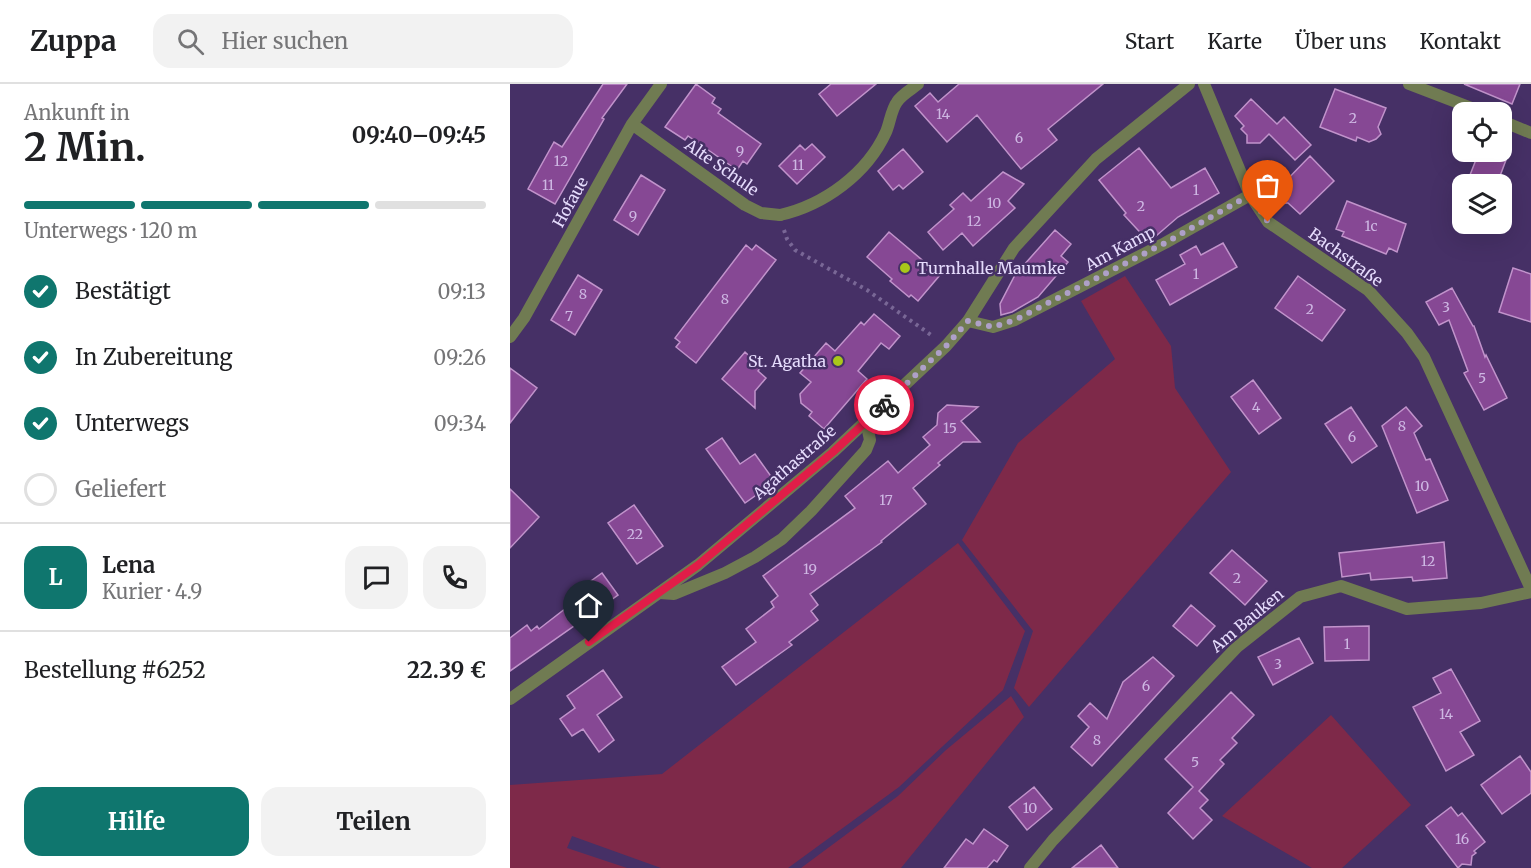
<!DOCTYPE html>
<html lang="de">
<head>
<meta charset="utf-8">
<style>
	:root { --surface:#fff; --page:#f2f2f2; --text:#202124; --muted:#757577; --line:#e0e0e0; --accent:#0f766e }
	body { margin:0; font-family:Merriweather,serif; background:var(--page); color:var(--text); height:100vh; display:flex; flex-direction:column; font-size:22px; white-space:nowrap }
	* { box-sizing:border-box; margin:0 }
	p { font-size:20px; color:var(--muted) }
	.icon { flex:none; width:33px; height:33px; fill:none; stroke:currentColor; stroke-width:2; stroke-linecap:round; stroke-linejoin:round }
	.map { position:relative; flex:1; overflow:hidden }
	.side { display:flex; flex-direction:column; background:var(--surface); width:510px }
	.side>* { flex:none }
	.fabs { position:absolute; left:942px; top:18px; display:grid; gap:12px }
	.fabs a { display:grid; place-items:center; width:60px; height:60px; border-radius:12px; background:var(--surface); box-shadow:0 6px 24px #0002; font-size:30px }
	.pin { position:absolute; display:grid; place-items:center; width:51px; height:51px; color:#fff; margin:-62px -26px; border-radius:50% 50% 50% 0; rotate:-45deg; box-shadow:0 0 6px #0007 }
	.pin .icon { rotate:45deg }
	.courier { position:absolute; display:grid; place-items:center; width:60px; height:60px; margin:-30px; border:4px solid #e11d48; border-radius:50%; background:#fff; color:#222; box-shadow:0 2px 8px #0007 }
	.head em { font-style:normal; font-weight:700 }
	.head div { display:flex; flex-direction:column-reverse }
	.head { display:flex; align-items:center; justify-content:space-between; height:102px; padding:0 24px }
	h1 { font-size:39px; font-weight:700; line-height:45px }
	.bar { display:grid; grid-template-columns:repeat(4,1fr); gap:9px 6px; align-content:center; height:72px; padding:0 24px }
	.bar i { height:8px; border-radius:4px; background:var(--line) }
	.bar .on { background:var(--accent) }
	.bar p { grid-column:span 4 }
	.line { display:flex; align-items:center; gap:15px; padding:0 24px; border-top:2px solid var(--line) }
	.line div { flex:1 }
	.round { display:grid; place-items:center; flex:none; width:63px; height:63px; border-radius:18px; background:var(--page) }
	ol { padding:0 24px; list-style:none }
	li { display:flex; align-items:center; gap:18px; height:66px }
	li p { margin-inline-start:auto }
	li .icon { padding:6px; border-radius:50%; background:var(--accent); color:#fff; stroke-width:4 }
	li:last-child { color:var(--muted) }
	li i { width:33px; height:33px; border:3px solid var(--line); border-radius:50% }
	.action { display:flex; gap:12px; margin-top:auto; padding:12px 24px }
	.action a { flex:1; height:69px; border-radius:18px; background:var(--accent); color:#fff; font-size:24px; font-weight:700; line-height:69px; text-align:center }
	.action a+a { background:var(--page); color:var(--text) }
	header { display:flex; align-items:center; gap:36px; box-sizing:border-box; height:84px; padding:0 30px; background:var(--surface); border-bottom:2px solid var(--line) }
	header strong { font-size:28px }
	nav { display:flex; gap:33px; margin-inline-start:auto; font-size:21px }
	.search { width:420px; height:54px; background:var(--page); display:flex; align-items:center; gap:15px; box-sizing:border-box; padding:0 21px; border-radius:18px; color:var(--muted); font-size:22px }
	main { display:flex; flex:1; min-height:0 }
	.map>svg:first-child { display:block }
	.green { fill:#7e2949 }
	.building { fill:#864894; stroke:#c193cb; stroke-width:1.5 }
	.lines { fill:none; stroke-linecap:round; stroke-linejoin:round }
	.path { stroke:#796796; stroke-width:4; stroke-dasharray:3 4.5; stroke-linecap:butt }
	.service { stroke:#707b52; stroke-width:12 }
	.minor { stroke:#707b52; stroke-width:12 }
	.done { stroke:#aea0c8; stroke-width:6; stroke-dasharray:0 10.8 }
	.route { stroke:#e11d48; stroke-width:8 }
	.poi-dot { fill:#a9c71a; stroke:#463066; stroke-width:2 }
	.labels { text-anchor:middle; stroke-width:5; stroke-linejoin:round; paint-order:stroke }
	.number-label { font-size:14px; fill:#ceb7e3 }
	.street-label { font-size:16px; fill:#e6dcfd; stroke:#463066 }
	.poi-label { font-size:16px; fill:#e6dcfd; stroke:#463066; text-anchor:start }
</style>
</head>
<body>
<header>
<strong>Zuppa</strong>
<div class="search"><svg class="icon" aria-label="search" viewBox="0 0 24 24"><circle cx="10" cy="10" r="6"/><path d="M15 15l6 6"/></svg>Hier suchen</div>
<nav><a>Start</a><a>Karte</a><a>Über uns</a><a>Kontakt</a></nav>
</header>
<main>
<section class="side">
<div class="head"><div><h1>2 Min.</h1><p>Ankunft in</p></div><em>09:40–09:45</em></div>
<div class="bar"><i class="on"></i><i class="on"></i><i class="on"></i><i></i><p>Unterwegs · 120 m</p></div>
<ol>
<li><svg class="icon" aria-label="check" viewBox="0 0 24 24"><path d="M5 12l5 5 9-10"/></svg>Bestätigt<p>09:13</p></li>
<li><svg class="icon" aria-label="check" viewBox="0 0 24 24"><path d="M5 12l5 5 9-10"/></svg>In Zubereitung<p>09:26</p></li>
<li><svg class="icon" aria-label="check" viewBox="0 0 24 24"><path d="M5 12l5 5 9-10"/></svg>Unterwegs<p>09:34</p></li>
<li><i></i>Geliefert</li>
</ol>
<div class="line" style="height:108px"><b class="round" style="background:var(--accent);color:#fff">L</b><div><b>Lena</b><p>Kurier · 4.9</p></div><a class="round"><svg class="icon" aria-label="chat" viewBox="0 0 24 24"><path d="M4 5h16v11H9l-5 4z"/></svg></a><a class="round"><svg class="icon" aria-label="phone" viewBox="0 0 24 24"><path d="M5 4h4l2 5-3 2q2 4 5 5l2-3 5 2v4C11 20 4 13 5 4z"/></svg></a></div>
<div class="line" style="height:78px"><div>Bestellung #6252</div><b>22.39 €</b></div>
<div class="action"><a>Hilfe</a><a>Teilen</a></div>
</section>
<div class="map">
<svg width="1021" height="784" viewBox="0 0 1021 784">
	<rect width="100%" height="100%" fill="#463066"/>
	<path class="green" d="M615 192 661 262 665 304 721 388 519 623 504 604 523 547 452 456 508 359 605 275 571 217Z
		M448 459 515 547 493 606 389 703 278 784H151L62 752 57 764 117 784H0V701L152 690Z
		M501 612 514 633 391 784H291L388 712 436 666Z
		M821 631 901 721 832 784H802L712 732Z"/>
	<path class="building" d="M93 0H117L92 34 94 35 45 120 18 105 44 58 52 63Z
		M186 0 205 14 202 19 211 25 208 29 251 60 237 80 233 77 227 86 178 52 175 56 155 43Z
		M321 0H366L327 32 309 10Z
		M449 0H593L538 45 547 56 511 85 467 31 437 58 405 22 420 9 428 18Z
		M954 0H1010L1002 20Z
		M825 5 876 24 868 43 871 50 866 55 859 58 847 53 846 57 810 43Z
		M741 15 767 40 774 33 801 61 785 76 759 50 750 59H737V51L731 45 734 42 725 32Z
		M302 60 315 73 287 100 269 82 290 61 295 66Z
		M629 64 661 104 695 84 709 109 668 133 639 158 614 131 616 129 589 96Z
		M393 65 413 88 393 105 389 101 383 106 368 87Z
		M969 68H999L987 100 960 91Z
		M800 72 824 97 790 130 778 119H770V111L766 107Z
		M493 88 514 100 498 117 505 124 463 162 452 149 433 166 418 148 444 125 440 121 453 109 461 117Z
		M131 91 155 106 128 151 104 136Z
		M837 117 896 140 887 168 879 164 876 170 832 152 834 148 826 145Z
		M545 146 561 160 551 172 558 178 528 213 502 228 491 231 490 220 505 191Z
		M379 148 430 191 408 217 401 211 399 213 380 197 382 195 357 173Z
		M713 159 727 183 660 221 646 196 675 180 670 171 686 162 691 171Z
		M236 161 242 166 246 161 266 176 186 279 166 263 170 258 165 254Z
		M1003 184 1021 190V238L989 228Z
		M68 191 92 206 65 251 41 236Z
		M788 192 835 226 812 257 765 224Z
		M942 204 963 242H964L975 273 976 271 997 314 974 326 954 289 958 287 939 236 929 241 916 218Z
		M364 230 390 252 379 265 371 259 348 287 357 295 314 345 299 332 302 328 291 319 290 310 301 298 290 289 316 259 325 267 351 238 354 241Z
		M235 268 251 283 248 287 256 294 245 307V324L212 295Z
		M0 284 27 304 0 339Z
		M743 296 771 334 749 350 721 313Z
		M437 321 468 323 451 337 470 358H453L428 379 430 381 403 404 416 420 371 457 372 458 300 510 308 521 301 527 308 536 279 558 282 561 226 601 212 583 246 558 236 545 264 523 261 518 268 512 253 492 345 424 335 412 378 377 388 389 420 361 413 353 427 341 428 329Z
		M841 323 867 362 842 379 815 340Z
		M896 323 912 342 904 349 916 376 920 375 938 416 907 429 872 342Z
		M212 354 230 380 245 370 265 398 235 419 196 365Z
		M0 405 29 433 0 464Z
		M124 421 153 462 127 480 98 439Z
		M934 458 937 494 903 497 902 493 861 496 860 489 832 493 829 469Z
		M722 466 757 497 735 521 700 489Z
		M92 489 108 511 0 587V554L17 541 21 547 27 542 29 545 74 510 70 505Z
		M681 521 705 542 687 562 663 542Z
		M859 542V576L815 577 814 543Z
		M789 554 803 579 763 601 748 573Z
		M643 573 664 592 582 682 561 663 579 643 568 632 580 619 597 635 613 598Z
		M941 585 970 637 950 648 964 671 936 687 903 623 931 609 923 594Z
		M93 586 112 613 87 631 104 656 89 668 73 645 62 652 50 635 65 624 57 612Z
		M721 608 744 631 722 654 727 659 710 676 714 680 689 707 698 716 690 724 702 736 683 755 658 729 683 703 655 675Z
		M1010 672 1021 688V709L992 730 971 701Z
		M524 703 542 725 517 746 499 723Z
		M941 723 948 732 952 729 975 758 964 767 966 769 962 772 961 781 952 780 948 784 916 742Z
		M474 745 498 762 487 778 484 776 477 784H434L456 755 463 760Z
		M591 761 608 784H562Z"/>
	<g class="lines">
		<path class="path" d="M274 146 277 155 285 166 357 206 424 253"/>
		<path class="service" d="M270 131C314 121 357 90 376 48 380 39 381 26 387 18 391 11 402 5 408 0
			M458 237 483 243 505 236 655 159 740 111
			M150 509 164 510 215 489 245 473 272 455 301 427 356 366 360 356 356 337"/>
		<path class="minor" d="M694 0 740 111 758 138 858 206 897 249 914 273 1021 505
			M899 0 972 28
			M992 37 1021 49
			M122 40 235 121 251 129 270 131
			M0 253 14 234 122 40 151 0
			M0 615 188 481 323 368 436 262 458 237 504 164 586 75 679 0
			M520 784 543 756 727 563 790 513 831 502 897 525 971 519 1021 508"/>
	</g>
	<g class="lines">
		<path class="done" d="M374 321 436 262 458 237 483 243 505 236 655 159 740 111 758 138"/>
		<path class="route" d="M79 558 188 481 323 368 374 321"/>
	</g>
	<g class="poi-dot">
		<circle cx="395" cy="184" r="6"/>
		<circle cx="328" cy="277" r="6"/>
	</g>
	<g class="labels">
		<g class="number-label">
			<text x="433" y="35">14</text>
			<text x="843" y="39">2</text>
			<text x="509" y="59">6</text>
			<text x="230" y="72">9</text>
			<text x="51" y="82">12</text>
			<text x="288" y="86">11</text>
			<text x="38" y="106">11</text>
			<text x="686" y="111">1</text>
			<text x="484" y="124">10</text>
			<text x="631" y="127">2</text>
			<text x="123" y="137">9</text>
			<text x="464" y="142">12</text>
			<text x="861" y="147">1c</text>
			<text x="686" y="195">1</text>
			<text x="73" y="215">8</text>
			<text x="215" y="220">8</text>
			<text x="936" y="228">3</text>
			<text x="800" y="230">2</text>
			<text x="59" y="237">7</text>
			<text x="972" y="299">5</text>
			<text x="746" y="328">4</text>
			<text x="892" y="347">8</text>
			<text x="440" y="349">15</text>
			<text x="842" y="358">6</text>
			<text x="912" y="407">10</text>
			<text x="376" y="421">17</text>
			<text x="125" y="455">22</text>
			<text x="918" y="482">12</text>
			<text x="300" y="490">19</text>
			<text x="727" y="499">2</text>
			<text x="837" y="565">1</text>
			<text x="768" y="585">3</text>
			<text x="636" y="607">6</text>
			<text x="936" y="635">14</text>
			<text x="587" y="661">8</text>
			<text x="685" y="683">5</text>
			<text x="520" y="729">10</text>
			<text x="952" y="760">16</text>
		</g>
		<g class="street-label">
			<text transform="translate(212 83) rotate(35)" y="6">Alte Schule</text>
			<text transform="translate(60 118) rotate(-61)" y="6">Hofaue</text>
			<text transform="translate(610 164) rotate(-28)" y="6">Am Kamp</text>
			<text transform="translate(836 173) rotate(36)" y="6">Bachstraße</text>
			<text transform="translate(284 378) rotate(-41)" y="6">Agathastraße</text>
			<text transform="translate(737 536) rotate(-40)" y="6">Am Bauken</text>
		</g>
		<g class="poi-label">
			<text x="407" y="190">Turnhalle Maumke</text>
			<text x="316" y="283" text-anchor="end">St. Agatha</text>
		</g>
	</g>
</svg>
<div class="fabs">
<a><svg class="icon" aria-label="locate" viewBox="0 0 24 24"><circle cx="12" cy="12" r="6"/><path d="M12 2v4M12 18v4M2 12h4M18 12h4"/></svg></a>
<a><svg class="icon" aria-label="layers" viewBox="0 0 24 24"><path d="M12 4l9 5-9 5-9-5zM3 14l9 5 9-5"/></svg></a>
</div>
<div class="pin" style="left:758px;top:138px;background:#ea580c"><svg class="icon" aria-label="bag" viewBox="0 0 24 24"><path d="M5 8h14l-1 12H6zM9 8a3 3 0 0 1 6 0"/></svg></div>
<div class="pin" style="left:79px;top:558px;background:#1f2937"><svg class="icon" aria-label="home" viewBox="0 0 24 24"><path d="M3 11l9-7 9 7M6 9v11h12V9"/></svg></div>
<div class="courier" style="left:374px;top:321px"><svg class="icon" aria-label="bike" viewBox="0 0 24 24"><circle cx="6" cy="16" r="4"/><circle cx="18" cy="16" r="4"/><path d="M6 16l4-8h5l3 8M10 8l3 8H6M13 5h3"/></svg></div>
</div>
</main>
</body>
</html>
